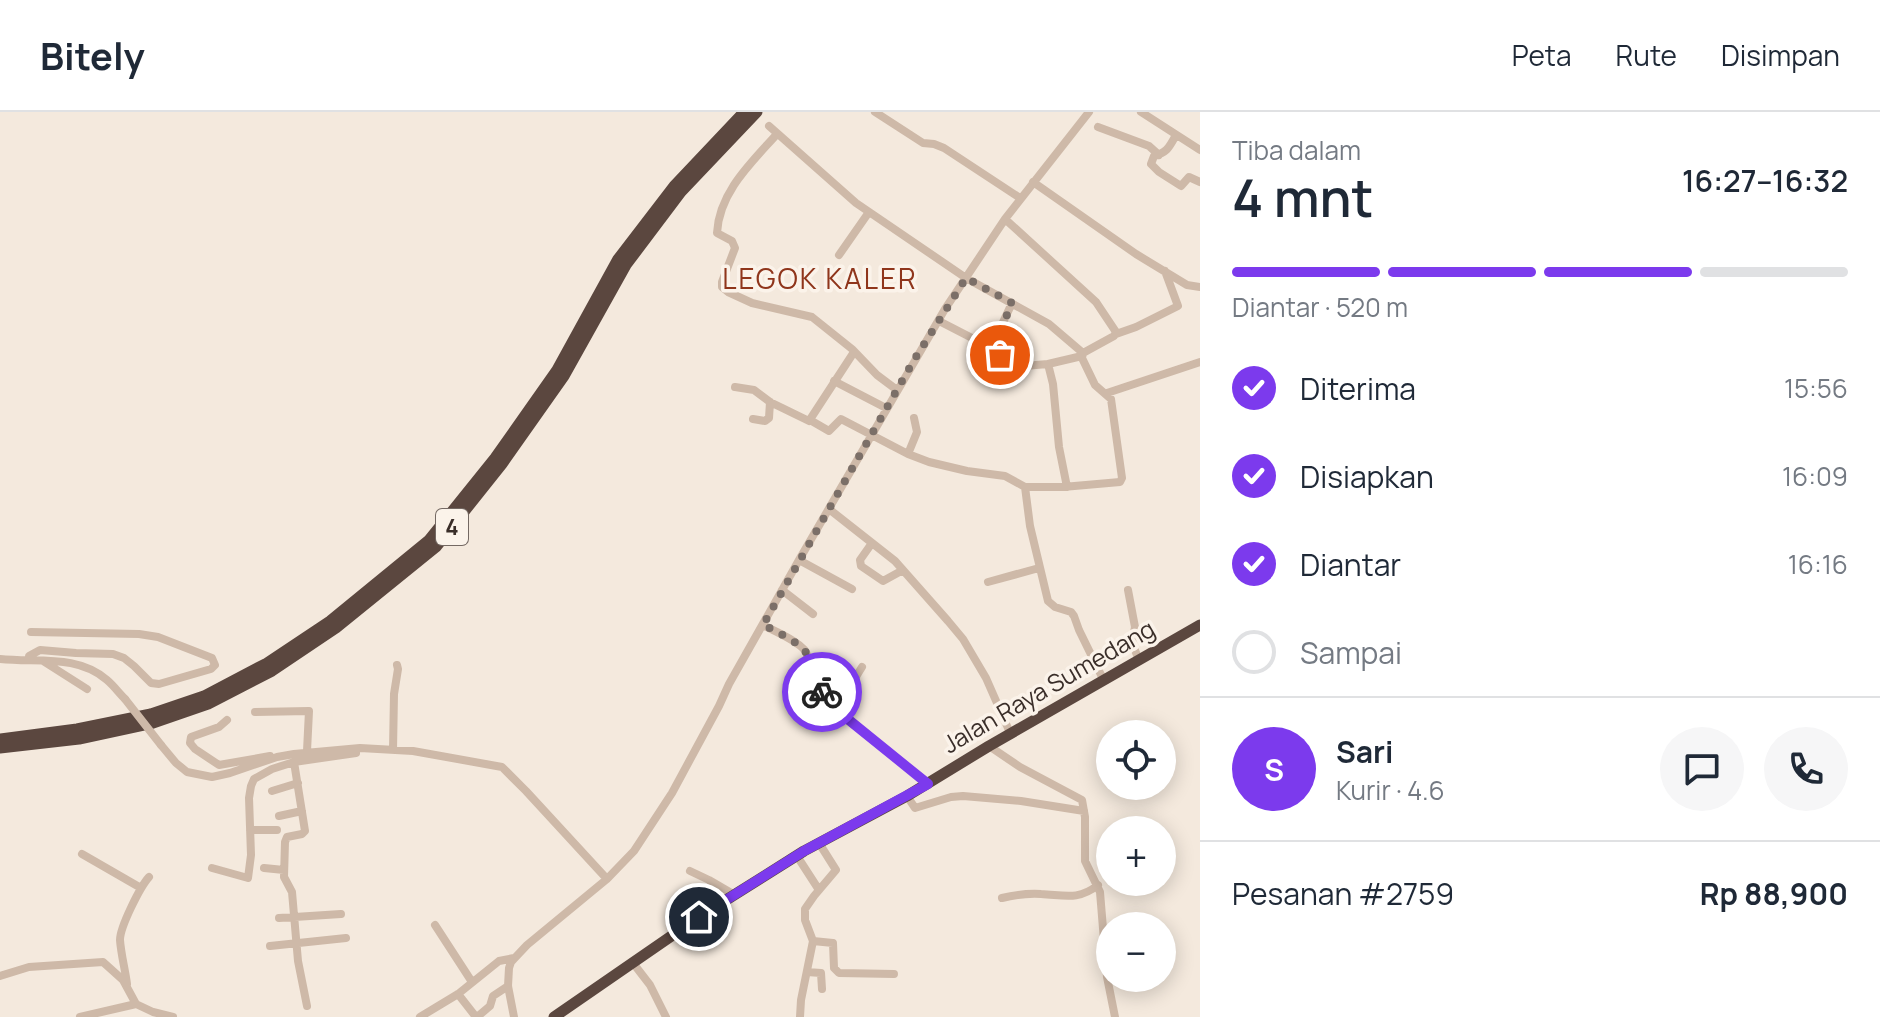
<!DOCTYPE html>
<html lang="id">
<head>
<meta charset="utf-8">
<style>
	:root { --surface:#fff; --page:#f6f6f7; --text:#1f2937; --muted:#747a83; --line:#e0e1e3; --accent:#7c3aed }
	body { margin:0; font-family:Manrope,sans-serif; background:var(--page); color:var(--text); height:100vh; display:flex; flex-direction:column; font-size:30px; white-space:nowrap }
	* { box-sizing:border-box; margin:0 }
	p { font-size:26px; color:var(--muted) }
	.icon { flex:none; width:44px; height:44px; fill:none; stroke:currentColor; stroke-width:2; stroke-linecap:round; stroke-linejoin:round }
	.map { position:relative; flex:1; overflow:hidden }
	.details { display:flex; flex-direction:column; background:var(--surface); width:680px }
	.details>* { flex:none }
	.fabs { position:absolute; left:1096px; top:608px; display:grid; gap:16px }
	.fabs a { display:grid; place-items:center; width:80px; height:80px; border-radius:50%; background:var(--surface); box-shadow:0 4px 20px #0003; font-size:40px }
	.pin { position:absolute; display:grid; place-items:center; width:68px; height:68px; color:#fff; margin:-34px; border:4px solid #fff; border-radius:50%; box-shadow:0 2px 8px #0007 }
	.courier { position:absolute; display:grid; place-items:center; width:80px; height:80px; margin:-40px; border:6px solid #7c3aed; border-radius:50%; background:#fff; color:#222; box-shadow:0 2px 10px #0007 }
	.headline em { font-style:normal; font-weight:600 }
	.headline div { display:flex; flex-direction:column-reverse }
	.headline { display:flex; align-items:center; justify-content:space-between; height:136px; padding:0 32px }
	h1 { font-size:52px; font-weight:600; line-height:60px }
	.bar { display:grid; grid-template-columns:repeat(4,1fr); gap:12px 8px; align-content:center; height:96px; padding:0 32px }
	.bar i { height:10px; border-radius:6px; background:var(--line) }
	.bar .current { background:var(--accent) }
	.bar p { grid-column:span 4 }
	.line { display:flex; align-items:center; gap:20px; padding:0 32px; border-top:2px solid var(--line) }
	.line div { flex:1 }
	.round { display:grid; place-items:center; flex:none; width:84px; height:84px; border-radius:42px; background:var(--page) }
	ol { padding:0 32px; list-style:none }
	li { display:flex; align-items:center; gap:24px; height:88px }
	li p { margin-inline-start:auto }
	li .icon { padding:8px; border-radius:50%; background:var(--accent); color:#fff; stroke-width:4 }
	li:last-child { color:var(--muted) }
	li i { width:44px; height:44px; border:4px solid var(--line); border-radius:50% }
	header { display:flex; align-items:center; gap:48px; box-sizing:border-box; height:112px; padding:0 40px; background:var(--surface); border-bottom:2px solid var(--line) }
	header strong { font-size:38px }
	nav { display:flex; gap:44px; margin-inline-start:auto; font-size:28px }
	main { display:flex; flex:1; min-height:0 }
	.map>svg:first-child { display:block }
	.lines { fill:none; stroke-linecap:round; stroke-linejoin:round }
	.minor { stroke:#ceb9a8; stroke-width:8 }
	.highway { stroke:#5b473f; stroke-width:11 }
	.minor-bridge { stroke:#ceb9a8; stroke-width:8 }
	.done { stroke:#7b6f68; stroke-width:8; stroke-dasharray:0 14.4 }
	.route { stroke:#7c3aed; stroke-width:10 }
	.labels { text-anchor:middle; stroke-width:7; stroke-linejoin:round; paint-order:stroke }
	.shield { fill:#fbf3ea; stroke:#746963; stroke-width:2 }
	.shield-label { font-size:22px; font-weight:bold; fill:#3a2e29 }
	.street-label { font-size:24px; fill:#3a2e29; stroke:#fbf3ea }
	.quarter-label { font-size:28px; letter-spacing:2px; fill:#8f351b; stroke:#fbf3ea }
</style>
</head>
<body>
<header>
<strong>Bitely</strong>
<nav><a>Peta</a><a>Rute</a><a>Disimpan</a></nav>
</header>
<main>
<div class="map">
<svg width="1200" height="905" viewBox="0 0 1200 905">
	<rect width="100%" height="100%" fill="#f4e9dd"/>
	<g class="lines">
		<path class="minor" d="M875 0 923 31 934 32 944 36 1020 86
			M1141 0 1200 38
			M769 14 856 91 966 166 1049 212 1083 241
			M1098 15 1149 34 1159 43
			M777 22C752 50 719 80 717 121L732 129 735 136 722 170V175L728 180 752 191 812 205 852 237 877 263 897 278
			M1176 23C1169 35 1168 40 1154 44L1151 52 1159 60 1181 74 1189 65 1200 70
			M1033 70 1136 142 1187 173 1200 175
			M1005 107 1096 190 1116 220 1114 224 1083 241 1082 246 1095 273 1111 287 1122 366 1120 370 1063 375H1025
			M839 143 869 100
			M1012 191 998 221 993 241 1014 246 1024 254 1048 252 1053 272 1059 335 1067 375
			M939 209 972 226
			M1116 222 1136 215 1178 194 1165 159
			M1048 252 1082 244
			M834 269 886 296
			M735 275 754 278 770 290 809 309 854 240
			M1107 281 1200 250
			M753 307 765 309 769 306 770 290
			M810 308 829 319 841 307 908 342 929 350 967 359 1005 364 1025 375 1030 414 1048 489 1055 495 1071 500 1074 504 1079 518 1104 569
			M908 342 917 320 914 306
			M829 397 895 449 948 509 963 527 986 566 1011 623
			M872 431 860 448 861 454 883 469 903 458
			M799 448 852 477
			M988 470 1039 456
			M782 478 813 502
			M1128 478 1135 515 1132 531 1139 548
			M763 513C772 518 806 532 807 543 808 551 800 562 798 569L841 589
			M0 547C37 551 77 542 107 568 114 574 119 581 125 587
			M29 547V544L40 538 76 541 113 542 124 546 134 554 151 571 159 572 211 557 215 553 212 546 158 525 139 522 31 520
			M43 549 87 577
			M862 555 838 594 839 600 928 672
			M255 600 309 599 307 639
			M227 608 219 615 191 625 190 631 195 637 219 653 270 644
			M161 633 176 651 187 660 212 665 230 661 277 645 294 642 360 636 413 639 502 655 526 679 607 767
			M989 634 1020 655 1082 688 1085 705V749L1100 780 1107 865 1115 905
			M393 638 394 582 398 557 397 553
			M294 650 305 719 302 722 287 725 285 730 284 765 292 780 298 849 307 894
			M272 679 298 671
			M907 684 915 696 951 685 963 684 1021 689 1084 699
			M279 704 302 699
			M250 718H277
			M82 742 141 776
			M797 744 819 778
			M212 756 248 766 251 743 249 686 251 674 254 667 272 657 294 650 356 641
			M264 756 284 758
			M690 759 709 768 733 782
			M1002 786C1015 783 1028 781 1041 782 1064 783 1078 789 1098 773
			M279 806 341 802
			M435 813 472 870
			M813 829 833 831 834 856 839 861 894 862
			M270 834 346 826
			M633 851 650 873 666 905
			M807 860 821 861 822 877
			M0 864 29 855 103 850 123 868 136 892 153 900 173 905
			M127 872C125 857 121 842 120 828 120 815 140 775 149 765
			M458 882 476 905
			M80 905 136 892
			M420 905 458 882 499 849 514 846
			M477 905 490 894 493 884 508 874
			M514 905 508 874 509 856 511 850 527 833 607 767 634 739 672 681 719 594 729 572 799 448 945 197 1005 107 1089 0
			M800 905 801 888 813 829 805 808V797L814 784 836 758 819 731"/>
		<path class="highway" d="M0 627 77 617 151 602 204 584 267 551 330 509 429 428 495 346 557 258 618 147 674 74 744 0
			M0 636 79 627 153 611 208 592 272 559 336 516 436 435 502 352 564 264 626 153 681 80 757 0
			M554 905 699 805 804 739 907 684 989 634 1200 513"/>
		<path class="minor-bridge" d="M125 587 161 633"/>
	</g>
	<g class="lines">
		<path class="done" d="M822 580 798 569C800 562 808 550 807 543 805 533 772 517 763 513L914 248 966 166 1012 191 993 236V241L1000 243"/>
		<path class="route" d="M699 805 804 739 928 672 839 600 838 594 841 589 822 580"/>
	</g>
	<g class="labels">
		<rect class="shield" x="436" y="397" width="32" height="36" rx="6"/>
		<g class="shield-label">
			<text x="452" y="423">4</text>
		</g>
		<g class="street-label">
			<text transform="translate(1049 575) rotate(-30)" y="8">Jalan Raya Sumedang</text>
		</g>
		<g class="quarter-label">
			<text x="820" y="177">LEGOK KALER</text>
		</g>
	</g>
</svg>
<div class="fabs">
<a><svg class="icon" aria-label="locate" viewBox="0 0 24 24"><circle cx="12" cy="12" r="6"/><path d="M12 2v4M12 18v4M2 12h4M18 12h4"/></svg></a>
<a>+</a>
<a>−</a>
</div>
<div class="pin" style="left:1000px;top:243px;background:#ea580c"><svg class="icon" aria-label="bag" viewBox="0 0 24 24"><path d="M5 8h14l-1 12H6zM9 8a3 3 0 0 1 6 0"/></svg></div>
<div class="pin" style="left:699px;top:805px;background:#1f2937"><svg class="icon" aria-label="home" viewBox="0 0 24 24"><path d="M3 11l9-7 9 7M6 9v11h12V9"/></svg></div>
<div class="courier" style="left:822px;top:580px"><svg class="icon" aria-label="bike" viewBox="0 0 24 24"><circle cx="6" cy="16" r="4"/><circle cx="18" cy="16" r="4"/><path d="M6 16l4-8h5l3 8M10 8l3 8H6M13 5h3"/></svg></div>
</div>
<section class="details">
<div class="headline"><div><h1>4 mnt</h1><p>Tiba dalam</p></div><em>16:27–16:32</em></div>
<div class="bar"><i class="current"></i><i class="current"></i><i class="current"></i><i></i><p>Diantar · 520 m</p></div>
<ol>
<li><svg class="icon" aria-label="check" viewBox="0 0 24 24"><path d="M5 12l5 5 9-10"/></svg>Diterima<p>15:56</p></li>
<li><svg class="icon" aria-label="check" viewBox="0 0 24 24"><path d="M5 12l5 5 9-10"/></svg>Disiapkan<p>16:09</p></li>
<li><svg class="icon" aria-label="check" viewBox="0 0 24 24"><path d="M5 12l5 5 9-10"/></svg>Diantar<p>16:16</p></li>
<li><i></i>Sampai</li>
</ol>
<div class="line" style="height:144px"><b class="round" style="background:var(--accent);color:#fff">S</b><div><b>Sari</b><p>Kurir · 4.6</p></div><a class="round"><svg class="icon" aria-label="chat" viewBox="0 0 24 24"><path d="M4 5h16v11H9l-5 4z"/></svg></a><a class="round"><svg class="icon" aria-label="phone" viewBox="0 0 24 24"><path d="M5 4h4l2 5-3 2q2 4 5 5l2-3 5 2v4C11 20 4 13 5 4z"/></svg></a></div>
<div class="line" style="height:104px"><div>Pesanan #2759</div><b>Rp 88,900</b></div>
</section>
</main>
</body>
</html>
